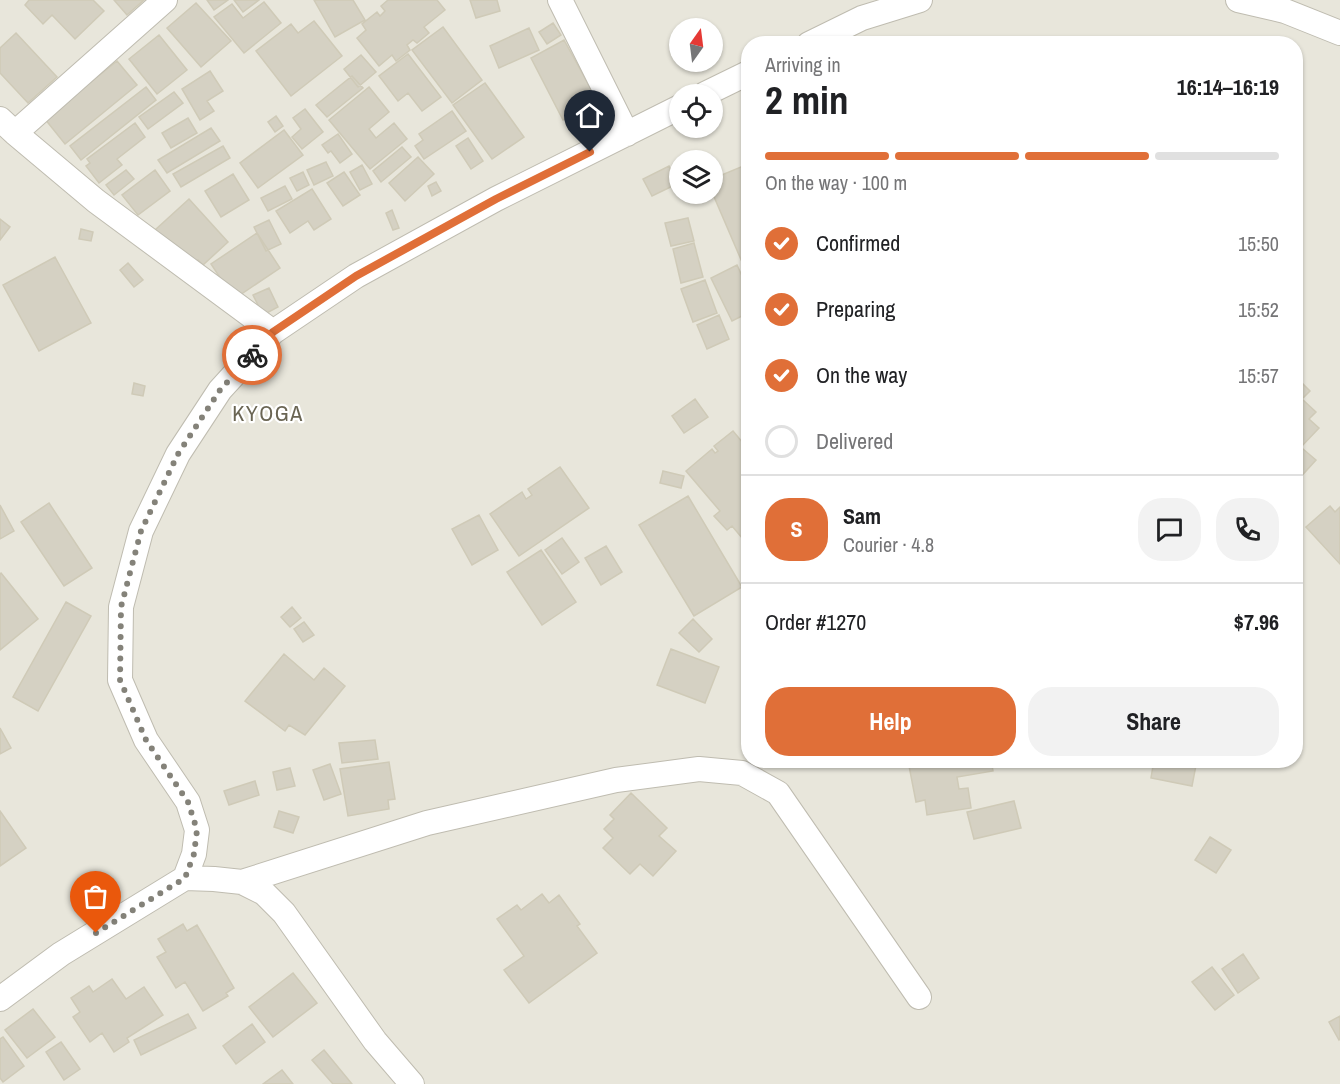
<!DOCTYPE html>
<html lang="en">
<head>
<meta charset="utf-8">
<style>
	:root { --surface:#fff; --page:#f2f2f2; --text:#202124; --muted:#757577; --line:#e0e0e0; --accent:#e06f38 }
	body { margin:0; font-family:"Archivo Narrow",sans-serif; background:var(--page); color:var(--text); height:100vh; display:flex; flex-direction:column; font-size:22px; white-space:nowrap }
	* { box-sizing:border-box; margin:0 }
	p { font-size:20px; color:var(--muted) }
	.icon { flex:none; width:33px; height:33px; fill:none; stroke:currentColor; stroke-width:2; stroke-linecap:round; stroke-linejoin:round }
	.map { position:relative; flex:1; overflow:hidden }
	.drawer { position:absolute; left:741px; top:36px; width:562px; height:732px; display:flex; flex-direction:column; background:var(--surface); border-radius:24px; box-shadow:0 2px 4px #0004 }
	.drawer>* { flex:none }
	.needle { width:39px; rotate:14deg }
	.tools { position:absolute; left:669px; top:18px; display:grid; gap:12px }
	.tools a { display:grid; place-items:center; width:54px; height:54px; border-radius:50%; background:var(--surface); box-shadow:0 2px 4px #0004; font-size:30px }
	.pin { position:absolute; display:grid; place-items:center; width:51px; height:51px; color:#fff; margin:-62px -26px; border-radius:50% 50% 50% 0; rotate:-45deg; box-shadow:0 0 6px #0007 }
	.pin .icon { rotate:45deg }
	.courier { position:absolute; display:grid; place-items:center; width:60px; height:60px; margin:-30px; border:4px solid #e06f38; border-radius:50%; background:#fff; color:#222; box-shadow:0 2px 8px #0007 }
	.summary em { font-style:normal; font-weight:700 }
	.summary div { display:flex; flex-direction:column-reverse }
	.summary { display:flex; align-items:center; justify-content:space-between; height:102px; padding:0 24px }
	h1 { font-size:39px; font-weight:700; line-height:45px }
	.bar { display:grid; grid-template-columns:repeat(4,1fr); gap:9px 6px; align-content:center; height:72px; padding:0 24px }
	.bar i { height:8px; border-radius:4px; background:var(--line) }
	.bar .current { background:var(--accent) }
	.bar p { grid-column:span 4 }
	.line { display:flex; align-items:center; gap:15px; padding:0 24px; border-top:2px solid var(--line) }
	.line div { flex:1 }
	.round { display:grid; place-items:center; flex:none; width:63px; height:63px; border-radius:24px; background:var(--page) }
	ol { padding:0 24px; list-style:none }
	li { display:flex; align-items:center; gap:18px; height:66px }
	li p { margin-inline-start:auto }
	li .icon { padding:6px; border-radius:50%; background:var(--accent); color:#fff; stroke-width:4 }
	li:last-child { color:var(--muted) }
	li i { width:33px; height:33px; border:3px solid var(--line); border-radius:50% }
	.primary-button { display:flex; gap:12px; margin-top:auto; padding:12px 24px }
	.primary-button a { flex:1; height:69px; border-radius:24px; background:var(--accent); color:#fff; font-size:24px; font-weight:700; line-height:69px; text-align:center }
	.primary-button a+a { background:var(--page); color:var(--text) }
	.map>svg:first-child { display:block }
	.residential { fill:#e8e6db; fill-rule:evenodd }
	.building { fill:#d5d1c3; stroke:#cfcab7; stroke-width:1.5 }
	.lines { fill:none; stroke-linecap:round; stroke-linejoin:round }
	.street-casing { stroke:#bfbcb0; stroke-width:26 }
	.street { stroke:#fff; stroke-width:24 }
	.done { stroke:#848279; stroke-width:6; stroke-dasharray:0 10.8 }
	.route { stroke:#e06f38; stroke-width:8 }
	.labels { text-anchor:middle; stroke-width:4.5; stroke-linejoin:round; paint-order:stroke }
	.quarter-label { font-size:22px; letter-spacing:1.5px; fill:#6a6553; stroke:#fff }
</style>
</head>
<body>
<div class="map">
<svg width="1340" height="1084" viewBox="0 0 1340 1084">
	<rect width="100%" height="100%" fill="#f4f3ed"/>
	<path class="residential" d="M0 0H1340V1084H0ZM680 28H712V62H680ZM748 44H1296V760H748ZM680 94H712V128H680ZM680 160H712V194H680Z"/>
	<path class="building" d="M29 0H93L104 11 75 39 52 15 43 24 25 5Z
		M114 0H144L127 15Z
		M207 0H228L214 10Z
		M234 0H259L243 12Z
		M314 0H353L365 20 335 37Z
		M388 0H437L445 10 424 27 429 33 417 43 413 40 407 45 410 50 396 61 392 55 379 66 357 38 366 30 362 24 377 12 380 16 385 11 381 6Z
		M470 0H497L500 11 476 18Z
		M264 2 281 23 244 53 214 17 232 4 243 18Z
		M196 3 231 41 201 67 167 28Z
		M314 21 342 56 291 96 256 51 291 24 298 33Z
		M553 23 561 35 547 44 539 32Z
		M443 27 482 80 452 103 412 50Z
		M529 28 539 50 499 68 490 46Z
		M16 33 57 77 28 103 0 73V48Z
		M159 35 187 70 157 94 129 59Z
		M564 40 598 102 563 120 531 58Z
		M408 54 441 97 422 111 408 93 398 101 379 76Z
		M361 55 376 72 358 87 344 69Z
		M117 61 137 85 65 144 45 119Z
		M210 71 223 91 207 101 214 111 200 120 182 89Z
		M352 76 363 88 327 117 316 105Z
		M485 83 524 137 492 159 453 105Z
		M146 87 156 100 81 160 70 146Z
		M369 87 389 112 369 129 376 138 394 123 407 139 370 169 329 120Z
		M174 92 183 103 148 129 139 117Z
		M305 109 323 132 302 149 292 137 301 129 293 118Z
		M452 111 466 131 424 159 415 146 423 140 419 134Z
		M276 116 283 126 275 132 268 122Z
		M188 118 197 133 171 148 162 133Z
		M135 123 145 137 117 159 122 165 99 183 86 166 90 163 87 159Z
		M211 128 220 141 167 173 158 160Z
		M284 130 303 155 258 188 240 163Z
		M338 134 352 154 340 163 331 151 328 153 322 145Z
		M468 138 483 161 471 169 456 146Z
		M223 146 230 158 181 187 173 174Z
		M402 147 411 157 381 182 373 171Z
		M418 157 434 174 405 201 389 183Z
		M326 162 333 176 314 185 307 170Z
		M748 164V276L712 192V179Z
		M362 165 372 184 360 190 350 172Z
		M669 166 677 184 652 196 643 179Z
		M126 170 134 179 114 195 106 185Z
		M155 170 170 191 138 215 122 195Z
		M303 172 309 185 297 191 290 178Z
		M344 172 360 195 343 206 327 183Z
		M233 174 249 200 221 217 205 191Z
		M436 182 441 191 432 196 428 186Z
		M285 186 292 199 268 211 261 198Z
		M312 189 331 219 314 230 308 221 290 233 276 211Z
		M189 199 228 242 203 265 198 260 190 267 155 230Z
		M392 210 399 228 393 230 386 213Z
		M688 218 694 241 671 246 665 223Z
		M0 219 10 227 0 240Z
		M269 220 281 244 266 251 254 227Z
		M81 229 93 232 91 241 79 239Z
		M257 233 280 268 234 299 211 264Z
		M694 243 703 277 681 283 673 249Z
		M55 257 91 323 39 351 3 285Z
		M128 263 143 280 134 287 120 270Z
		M737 265 748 289V313L732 321 711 278Z
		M705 280 717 313 693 322 681 289Z
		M269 288 278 307 263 315 253 295Z
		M719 315 729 339 707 349 697 325Z
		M1296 377 1310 391 1302 399 1316 412 1309 419 1319 428 1302 446 1296 439Z
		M134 383 145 386 143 396 132 394Z
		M695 399 708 417 684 433 672 416Z
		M733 431 748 449V475L743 480 748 486V545L732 526 727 530 714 516 720 511 686 471 712 449 715 453 718 451 714 446Z
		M1303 449 1316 460 1296 482V456Z
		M560 467 589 508 519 556 490 514 522 492 526 499 532 495 528 489Z
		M663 471 684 476 681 488 660 483Z
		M688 496 742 587 694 616 639 525Z
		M49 503 92 568 64 586 21 522Z
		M0 505 14 531 0 539Z
		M1330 506 1335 512 1340 507V564L1306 527Z
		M479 515 498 550 472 565 452 529Z
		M562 538 579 562 562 574 545 550Z
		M606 546 622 572 601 585 585 558Z
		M541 550 576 602 542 625 507 572Z
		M1 573 38 619 0 650V574Z
		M66 602 91 616 38 711 13 697Z
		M292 607 301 618 290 627 281 617Z
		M693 619 712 639 699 652 679 633Z
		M304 622 314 635 303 642 294 629Z
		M671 649 719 667 705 703 657 685Z
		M284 654 314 680 324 668 345 686 305 735 289 725 285 731 245 701Z
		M0 728 11 748 0 754Z
		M375 740 378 759 342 763 339 743Z
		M918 760H991L993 771 957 777 959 789 968 788 971 808 927 815 925 800 916 802 909 766 919 765Z
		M1154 760H1197L1192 786 1151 778Z
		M389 762 395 799 388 800 389 809 348 816 340 769Z
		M330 764 341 794 324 800 313 770Z
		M290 768 295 786 277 790 273 772Z
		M255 781 259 795 229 805 224 791Z
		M631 793 667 828 659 836 676 851 653 876 640 864 630 874 603 848 613 838 604 829 614 819 610 815Z
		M1014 801 1021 828 974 839 967 812Z
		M0 811 26 848 0 866Z
		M279 811 299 817 293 833 274 827Z
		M1210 837 1231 850 1216 873 1195 860Z
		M542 894 549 903 559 895 580 924 577 926 597 953 529 1003 504 970 524 956 497 919 517 905 521 910Z
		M183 924 187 931 197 925 234 988 226 993 228 996 203 1011 185 982 176 988 157 957 166 952 158 939Z
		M1243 954 1259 978 1238 993 1222 969Z
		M1212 967 1234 995 1215 1010 1192 982Z
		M293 973 317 1003 273 1037 249 1007Z
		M112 979 126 999 144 987 163 1015 127 1038 129 1042 114 1052 102 1033 90 1042 73 1017 80 1012 71 998 89 986 93 992Z
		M33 1009 55 1037 27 1058 5 1030Z
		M188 1014 196 1028 141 1055 134 1040Z
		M1340 1016V1039L1339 1040 1329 1022Z
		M252 1024 265 1042 236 1064 223 1046Z
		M3 1037 24 1066 3 1082 0 1078V1039Z
		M61 1042 80 1069 64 1080 46 1052Z
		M324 1050 352 1084H333L312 1060Z
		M282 1070 293 1084H263Z"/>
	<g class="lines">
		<g class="street-casing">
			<path id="street" d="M560 0 627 134
				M1238 0 1285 11 1340 33
				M809 44 862 18 920 0
				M705 94 748 73
				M0 119 15 133 96 201 273 332
				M15 133 165 0
				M185 878 214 879 242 882 264 893 284 913 375 1041 412 1084
				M242 882 427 823 616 780 699 769 742 773 778 793 919 997
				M0 999 61 954 185 878 194 854 197 830 188 802 146 740 120 680 121 607 141 531 178 454 220 390 273 332 356 276 496 199 680 107"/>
		</g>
		<use href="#street" class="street"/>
	</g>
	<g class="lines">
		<path class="done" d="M96 933 185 878 194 854 197 830 188 802 146 740 120 680 121 607 141 531 178 454 220 390 252 355"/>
		<path class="route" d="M252 355 273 332 356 276 496 199 590 152"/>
	</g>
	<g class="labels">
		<g class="quarter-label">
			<text x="268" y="421">KYOGA</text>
		</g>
	</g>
</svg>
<div class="tools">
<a><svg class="needle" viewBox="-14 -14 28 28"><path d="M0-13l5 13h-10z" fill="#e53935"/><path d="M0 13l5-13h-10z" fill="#757577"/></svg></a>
<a><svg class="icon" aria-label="locate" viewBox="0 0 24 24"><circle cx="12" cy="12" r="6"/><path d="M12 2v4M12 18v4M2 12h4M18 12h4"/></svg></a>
<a><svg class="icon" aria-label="layers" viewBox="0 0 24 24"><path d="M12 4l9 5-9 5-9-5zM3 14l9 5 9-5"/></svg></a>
</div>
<div class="pin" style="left:96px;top:933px;background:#ea580c"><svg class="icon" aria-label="bag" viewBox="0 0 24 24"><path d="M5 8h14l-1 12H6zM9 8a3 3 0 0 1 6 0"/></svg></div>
<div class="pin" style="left:590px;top:152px;background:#1f2937"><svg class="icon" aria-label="home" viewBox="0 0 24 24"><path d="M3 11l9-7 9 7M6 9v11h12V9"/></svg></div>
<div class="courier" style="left:252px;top:355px"><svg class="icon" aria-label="bike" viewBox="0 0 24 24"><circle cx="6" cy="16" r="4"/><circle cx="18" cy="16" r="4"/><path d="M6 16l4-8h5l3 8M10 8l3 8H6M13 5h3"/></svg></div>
<section class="drawer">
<div class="summary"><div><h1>2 min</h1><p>Arriving in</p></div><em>16:14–16:19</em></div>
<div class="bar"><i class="current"></i><i class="current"></i><i class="current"></i><i></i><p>On the way · 100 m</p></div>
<ol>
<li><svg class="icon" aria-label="check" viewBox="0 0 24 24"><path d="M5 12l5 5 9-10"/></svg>Confirmed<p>15:50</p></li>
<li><svg class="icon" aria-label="check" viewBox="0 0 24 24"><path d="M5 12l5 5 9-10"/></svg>Preparing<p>15:52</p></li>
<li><svg class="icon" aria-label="check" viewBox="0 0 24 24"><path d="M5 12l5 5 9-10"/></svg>On the way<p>15:57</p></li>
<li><i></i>Delivered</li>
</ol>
<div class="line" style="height:108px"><b class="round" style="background:var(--accent);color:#fff">S</b><div><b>Sam</b><p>Courier · 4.8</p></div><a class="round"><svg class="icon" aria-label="chat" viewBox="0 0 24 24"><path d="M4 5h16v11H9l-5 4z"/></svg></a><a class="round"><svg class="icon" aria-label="phone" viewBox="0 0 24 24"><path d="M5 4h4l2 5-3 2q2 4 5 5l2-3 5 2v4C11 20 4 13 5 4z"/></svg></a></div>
<div class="line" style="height:78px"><div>Order #1270</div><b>$7.96</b></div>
<div class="primary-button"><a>Help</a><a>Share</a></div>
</section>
</div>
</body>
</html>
